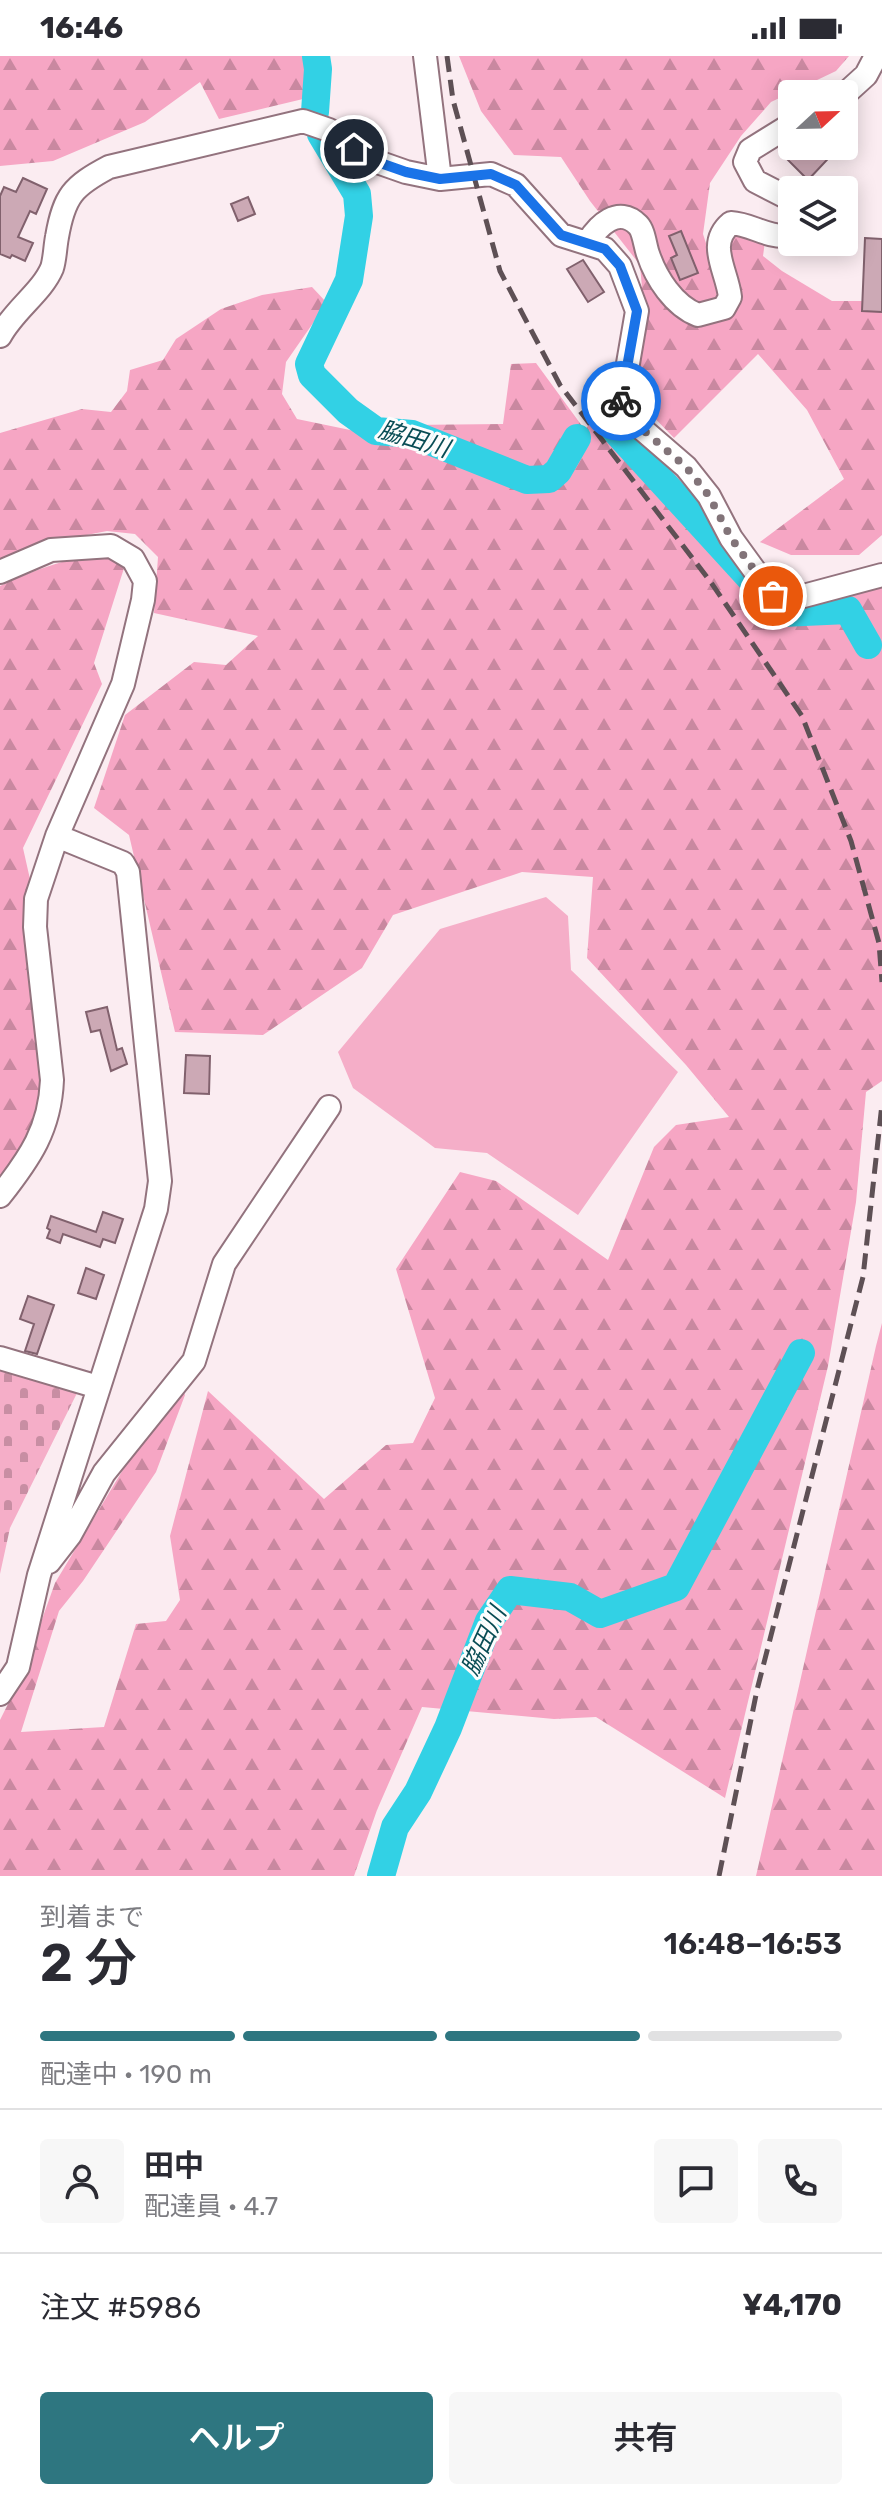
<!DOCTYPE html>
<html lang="ja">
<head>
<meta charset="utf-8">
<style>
	:root { --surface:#fff; --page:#f7f7f7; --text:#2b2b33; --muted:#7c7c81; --line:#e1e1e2; --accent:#2e7680 }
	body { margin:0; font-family:Rubik,"Noto Sans JP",sans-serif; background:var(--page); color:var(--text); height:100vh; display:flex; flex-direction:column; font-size:30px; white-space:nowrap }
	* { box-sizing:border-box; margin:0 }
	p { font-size:26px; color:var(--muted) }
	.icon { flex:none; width:44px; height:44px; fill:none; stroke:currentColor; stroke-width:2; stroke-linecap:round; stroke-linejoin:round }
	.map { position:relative; height:1820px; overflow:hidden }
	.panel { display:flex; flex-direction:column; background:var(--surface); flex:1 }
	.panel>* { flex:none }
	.needle { width:52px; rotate:68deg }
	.controls { position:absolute; left:778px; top:24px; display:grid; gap:16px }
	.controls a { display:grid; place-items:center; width:80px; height:80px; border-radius:8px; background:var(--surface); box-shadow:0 4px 20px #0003; font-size:40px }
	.pin { position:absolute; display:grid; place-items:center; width:68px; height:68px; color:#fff; margin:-34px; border:4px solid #fff; border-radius:50%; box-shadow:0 2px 8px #0007 }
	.courier { position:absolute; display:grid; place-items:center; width:80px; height:80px; margin:-40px; border:6px solid #1a73e8; border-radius:50%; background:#fff; color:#222; box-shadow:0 2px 10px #0007 }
	.head em { font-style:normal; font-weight:600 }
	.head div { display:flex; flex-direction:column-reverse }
	.head { display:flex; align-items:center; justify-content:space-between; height:136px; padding:0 40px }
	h1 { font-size:52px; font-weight:600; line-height:60px }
	.bar { display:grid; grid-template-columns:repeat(4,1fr); gap:12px 8px; align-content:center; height:96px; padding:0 40px }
	.bar i { height:10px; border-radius:6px; background:var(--line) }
	.bar .current { background:var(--accent) }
	.bar p { grid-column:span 4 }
	.line { display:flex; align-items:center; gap:20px; padding:0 40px; border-top:2px solid var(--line) }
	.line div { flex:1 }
	.round { display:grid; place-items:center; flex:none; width:84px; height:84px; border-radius:8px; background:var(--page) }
	.button { display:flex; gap:16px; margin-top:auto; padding:16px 40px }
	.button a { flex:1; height:92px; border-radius:8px; background:var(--accent); color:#fff; font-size:32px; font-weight:600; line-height:92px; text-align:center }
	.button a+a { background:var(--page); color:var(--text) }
	.status { display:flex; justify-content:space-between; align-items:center; height:56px; padding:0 40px; background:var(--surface); direction:ltr }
	.status svg { height:22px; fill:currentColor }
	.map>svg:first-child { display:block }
	.forest { fill:url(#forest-firs) }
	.cemetery { fill:url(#cemetery-stones) }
	.green { fill:#f5aec8 }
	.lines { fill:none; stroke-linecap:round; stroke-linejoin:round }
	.river { stroke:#32d1e5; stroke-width:28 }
	.building { fill:#cca9b5; stroke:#81616d; stroke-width:2 }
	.minor-casing { stroke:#93737e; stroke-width:26 }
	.minor { stroke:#fff; stroke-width:22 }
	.rail { stroke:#5e5055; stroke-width:5; stroke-dasharray:16 8; stroke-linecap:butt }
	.done { stroke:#827479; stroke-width:8; stroke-dasharray:0 14.4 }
	.route { stroke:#1a73e8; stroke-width:10 }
	.labels { text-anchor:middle; stroke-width:6; stroke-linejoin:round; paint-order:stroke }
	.water-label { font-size:24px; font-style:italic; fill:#094d55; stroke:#fdfdfd }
</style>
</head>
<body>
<div class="status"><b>16:46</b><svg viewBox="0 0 49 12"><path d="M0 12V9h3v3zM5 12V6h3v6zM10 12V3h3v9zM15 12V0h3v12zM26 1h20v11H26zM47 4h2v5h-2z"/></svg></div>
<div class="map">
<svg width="882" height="1820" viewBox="0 0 882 1820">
	<defs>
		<pattern id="forest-firs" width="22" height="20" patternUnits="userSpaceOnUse" patternTransform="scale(2)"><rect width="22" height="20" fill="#f6a6c4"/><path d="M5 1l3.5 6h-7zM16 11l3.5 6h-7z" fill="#c988a0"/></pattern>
		<pattern id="cemetery-stones" width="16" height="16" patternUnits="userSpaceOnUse" patternTransform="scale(2)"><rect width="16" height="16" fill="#f5aec8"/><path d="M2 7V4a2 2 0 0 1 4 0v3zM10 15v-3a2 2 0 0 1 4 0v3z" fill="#c88ea3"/></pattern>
	</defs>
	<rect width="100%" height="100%" fill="#fbecf1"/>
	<path class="forest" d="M0 0H325L303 43 219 63 200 26 145 66 53 105 0 110Z
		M459 0H849L836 15 771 46 741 80 710 127 703 178 714 212 718 179 767 171 763 200 782 215 832 245H882V479L859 499H791L760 486 844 423 807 354 758 298 674 382 639 346 637 316 646 278 640 209 590 145 561 101 514 99 481 55Z
		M312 231 327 247 286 306 282 338 297 363 355 375 408 369 503 368 511 308 536 307 585 374 600 353 669 410 770 537 882 530V1025L866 1036 856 1146 828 1310 725 1742 596 1661 554 1663 422 1651 377 1754 354 1820H0V1664L21 1622 55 1527 178 1322 185 1339 156 1416 83 1525 59 1555 21 1676 104 1671 136 1568 166 1565 180 1544 170 1480 208 1335 324 1443 386 1389 413 1387 435 1342 396 1213 460 1116 496 1125 608 1204 654 1091 676 1069 729 1061 686 1009 587 902 593 821 522 816 393 859 362 912 263 979 175 976 129 779 94 752 125 659 194 606 226 609 258 580 154 557 158 501 135 478 107 475 41 488 0 506V377L82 353 111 356 127 335 130 314 163 304 176 283 221 253 262 239Z
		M110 495 125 509 94 607 102 628 23 792 36 850 27 908 41 981 45 1032 35 1079 0 1120V530C35 513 72 501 110 495Z
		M882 1267V1820H756L876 1290Z"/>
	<path class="cemetery" d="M0 1309 80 1331 10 1472 0 1518Z"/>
	<path class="green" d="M546 841 568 860 571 914 678 1016 578 1159 487 1097 435 1092 353 1032 338 996 440 873Z"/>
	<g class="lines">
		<path class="river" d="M315 56 318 13 316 0
			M321 78 357 138 359 160 349 224 309 308 312 319 348 355 376 375 412 378 527 424 549 423 558 415 577 382
			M614 373 782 557 848 554 868 589
			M381 1820 395 1771 418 1736 448 1672 489 1565 510 1534 570 1541 600 1558 676 1531 801 1297"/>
	</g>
	<path class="building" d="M801 90H840L808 124 788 104Z
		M23 122 47 133 36 158 30 155 18 181 33 187 25 205 12 199 10 202 0 198V140L4 131 16 136Z
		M248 141 255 158 238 165 231 148Z
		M681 175 698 217 680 224 671 202 677 199 669 180Z
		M865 182 882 183V256L862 255Z
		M583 204 604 236 588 246 567 213Z
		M107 951 117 994 122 992 127 1008 111 1015 100 974 91 976 86 956Z
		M186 999 210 1000 209 1038 184 1037Z
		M103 1156 123 1163 115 1187 103 1183 100 1191 63 1178 60 1187 47 1182 50 1174 47 1172 51 1160 96 1176Z
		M86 1212 104 1219 96 1243 78 1237Z
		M28 1240 54 1249 37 1298 25 1295 34 1268 20 1263Z"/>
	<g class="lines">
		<g class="minor-casing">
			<path id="minor" d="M425 0 440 123
				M844 39 866 19 876 0
				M792 68 750 94 745 106 755 125 792 144
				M588 186C598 170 618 149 638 169 644 175 645 190 648 198 656 222 674 250 698 259L724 252 730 241C727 214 706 188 731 167 751 168 766 181 786 180L792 173
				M0 280C14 254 42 236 52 212 55 203 55 191 57 181 64 140 73 130 109 111L303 65 329 74 369 103 406 116 440 123 491 118 516 129 561 179 605 193 620 210 637 255 620 354 686 411 709 440 731 482 773 540 785 544 796 542 882 519
				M0 516 51 494 111 490 133 503 145 525 143 544 123 628 57 780 36 843 35 871 52 1024C50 1073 30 1102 0 1140
				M0 1302 98 1331
				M49 1506 70 1479 104 1417 194 1305 224 1208 329 1051
				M0 1638 18 1611 39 1519 156 1153 160 1125 128 816 123 807 57 780"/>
		</g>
		<use href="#minor" class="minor"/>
		<path class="rail" d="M447 0 453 44 500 215 560 329 710 525 802 660 851 785 879 887 882 926
			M719 1820 757 1634 863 1221 882 1048"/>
	</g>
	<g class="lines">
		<path class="done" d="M621 345 620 354 686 411 698 426 709 440 731 482 773 540"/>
		<path class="route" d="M354 93 369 103 406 116 440 123 491 118 516 129 561 179 605 193 620 210 637 255 621 345"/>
	</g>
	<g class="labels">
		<g class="water-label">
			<text transform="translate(414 383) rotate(17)" y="8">脇田川</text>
			<text transform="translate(484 1585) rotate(-65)" y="8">脇田川</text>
		</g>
	</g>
</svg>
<div class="controls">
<a><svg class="needle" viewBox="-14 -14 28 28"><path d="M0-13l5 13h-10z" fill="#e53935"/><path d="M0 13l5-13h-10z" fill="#7c7c81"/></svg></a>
<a><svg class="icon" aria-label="layers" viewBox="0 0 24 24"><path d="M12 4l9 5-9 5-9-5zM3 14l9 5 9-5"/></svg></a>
</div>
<div class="pin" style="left:773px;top:540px;background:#ea580c"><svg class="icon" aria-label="bag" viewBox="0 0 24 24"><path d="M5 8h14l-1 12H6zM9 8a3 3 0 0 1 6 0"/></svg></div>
<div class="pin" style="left:354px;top:93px;background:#1f2937"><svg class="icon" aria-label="home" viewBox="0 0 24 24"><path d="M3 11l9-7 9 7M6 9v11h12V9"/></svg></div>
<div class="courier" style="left:621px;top:345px"><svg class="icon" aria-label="bike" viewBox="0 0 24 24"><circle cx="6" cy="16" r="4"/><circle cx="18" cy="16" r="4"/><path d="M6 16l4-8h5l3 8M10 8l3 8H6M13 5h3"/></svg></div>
</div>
<section class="panel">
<div class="head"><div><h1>2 分</h1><p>到着まで</p></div><em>16:48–16:53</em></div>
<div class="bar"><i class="current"></i><i class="current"></i><i class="current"></i><i></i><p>配達中 · 190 m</p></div>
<div class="line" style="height:144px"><a class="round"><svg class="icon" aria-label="person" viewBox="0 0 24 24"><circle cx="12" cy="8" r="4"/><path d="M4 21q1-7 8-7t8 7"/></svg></a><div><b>田中</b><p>配達員 · 4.7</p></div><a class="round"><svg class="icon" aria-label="chat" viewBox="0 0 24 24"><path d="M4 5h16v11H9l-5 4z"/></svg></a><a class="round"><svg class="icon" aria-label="phone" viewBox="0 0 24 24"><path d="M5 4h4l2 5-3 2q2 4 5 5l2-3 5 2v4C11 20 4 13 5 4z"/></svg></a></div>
<div class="line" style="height:104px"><div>注文 #5986</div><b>¥4,170</b></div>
<div class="button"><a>ヘルプ</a><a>共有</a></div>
</section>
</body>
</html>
